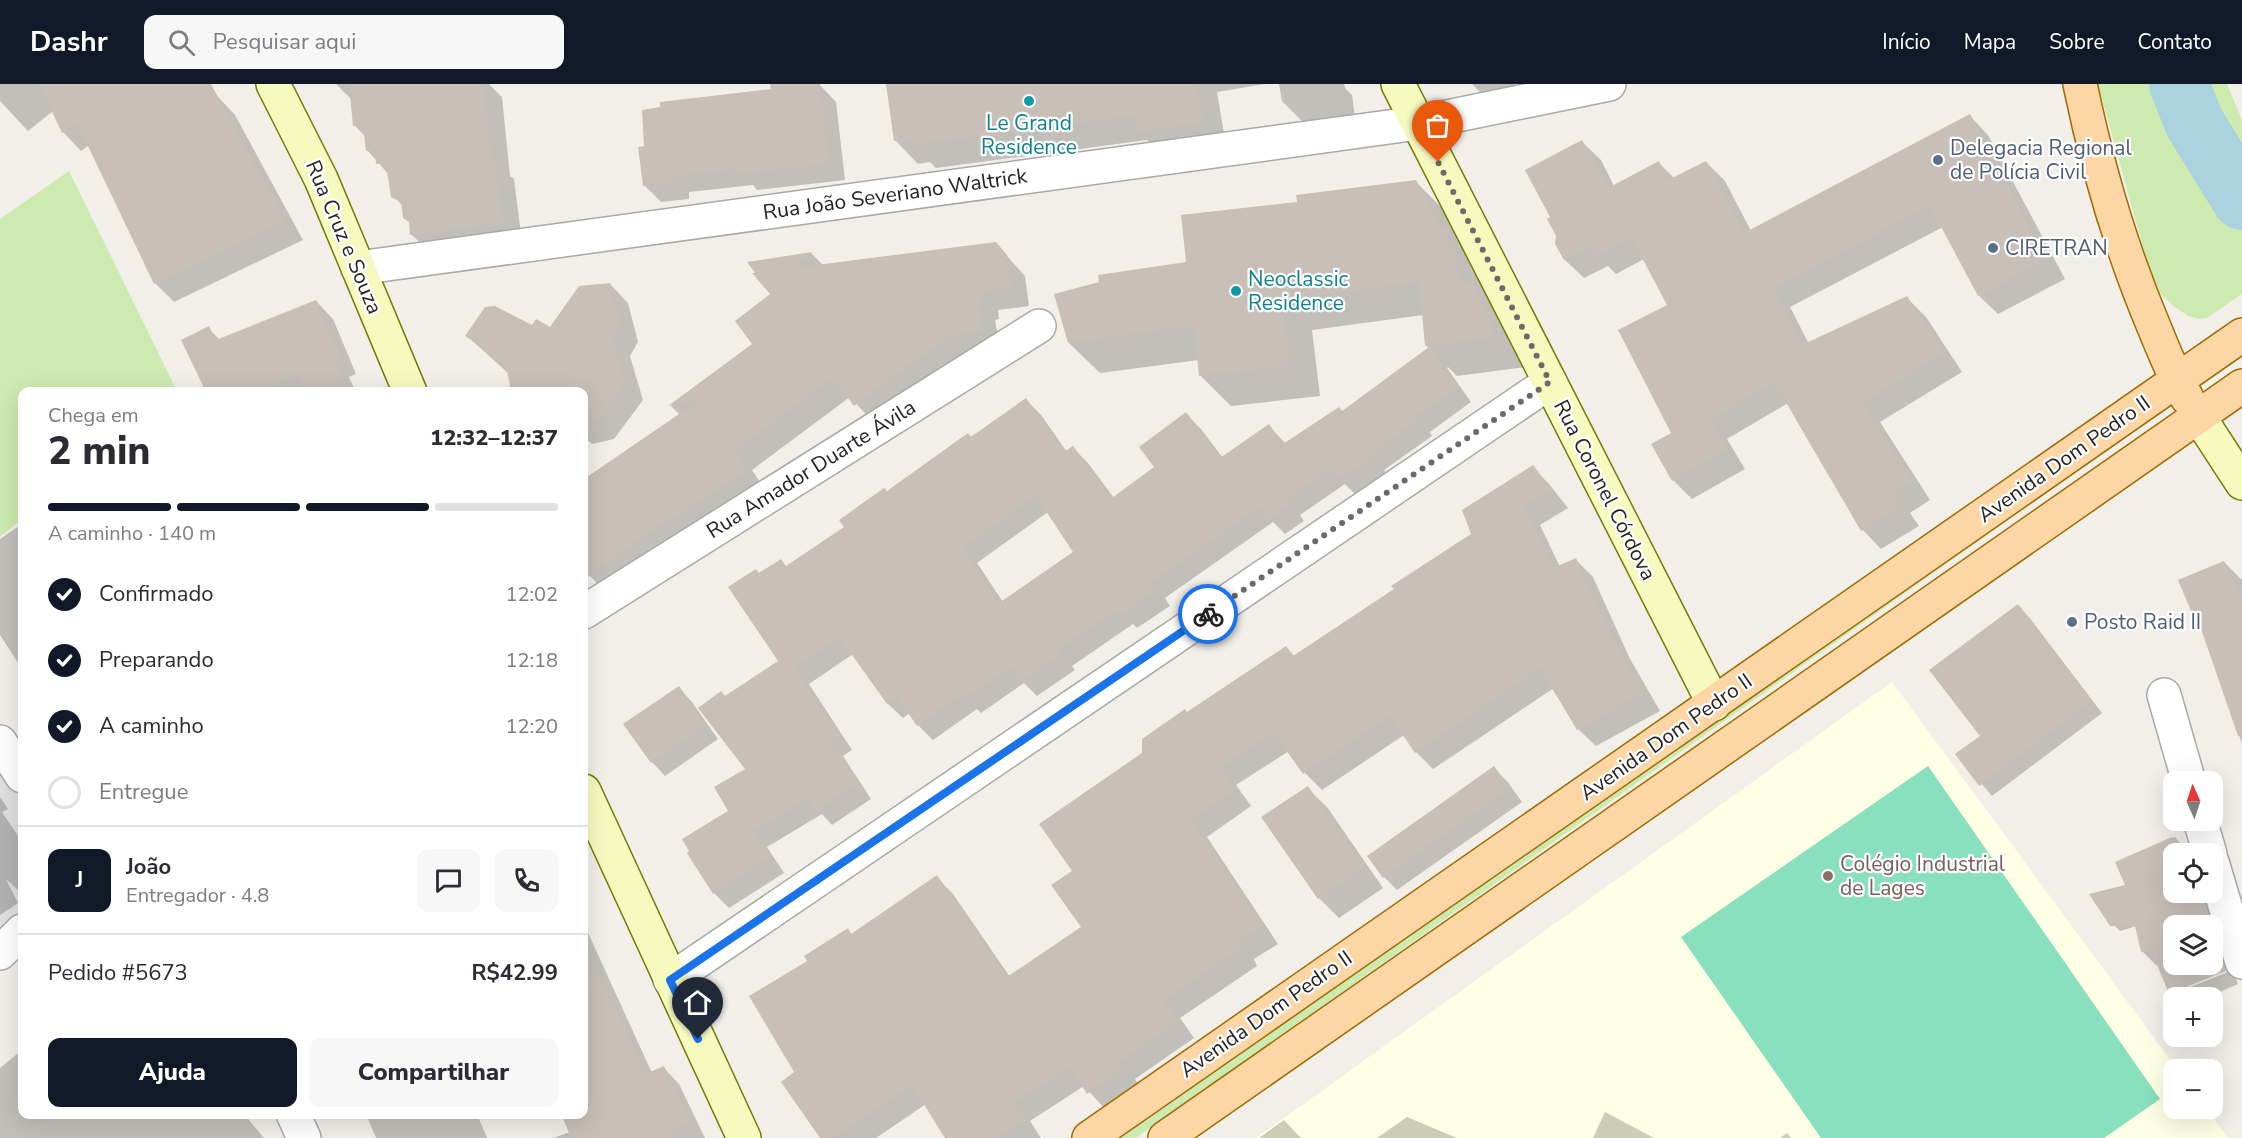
<!DOCTYPE html>
<html lang="pt">
<head>
<meta charset="utf-8">
<style>
	:root { --surface:#fff; --page:#f7f7f7; --text:#2b2b33; --muted:#7c7c81; --line:#e1e1e2; --accent:#111827 }
	body { margin:0; font-family:"Nunito Sans",sans-serif; background:var(--page); color:var(--text); height:100vh; display:flex; flex-direction:column; font-size:22px; white-space:nowrap }
	* { box-sizing:border-box; margin:0 }
	p { font-size:20px; color:var(--muted) }
	.icon { flex:none; width:33px; height:33px; fill:none; stroke:currentColor; stroke-width:2; stroke-linecap:round; stroke-linejoin:round }
	.map { position:relative; flex:1; overflow:hidden }
	.sheet { position:absolute; left:18px; top:303px; width:570px; height:732px; display:flex; flex-direction:column; background:var(--surface); border-radius:12px; box-shadow:0 6px 24px #0002 }
	.sheet>* { flex:none }
	.needle { width:39px; rotate:357deg }
	.tools { position:absolute; left:2163px; top:687px; display:grid; gap:12px }
	.tools a { display:grid; place-items:center; width:60px; height:60px; border-radius:12px; background:var(--surface); box-shadow:0 6px 24px #0002; font-size:30px }
	.pin { position:absolute; display:grid; place-items:center; width:51px; height:51px; color:#fff; margin:-62px -26px; border-radius:50% 50% 50% 0; rotate:-45deg; box-shadow:0 0 6px #0007 }
	.pin .icon { rotate:45deg }
	.courier { position:absolute; display:grid; place-items:center; width:60px; height:60px; margin:-30px; border:4px solid #1a73e8; border-radius:50%; background:#fff; color:#222; box-shadow:0 2px 8px #0007 }
	.head em { font-style:normal; font-weight:800 }
	.head div { display:flex; flex-direction:column-reverse }
	.head { display:flex; align-items:center; justify-content:space-between; height:102px; padding:0 30px }
	h1 { font-size:39px; font-weight:800; line-height:45px }
	.bar { display:grid; grid-template-columns:repeat(4,1fr); gap:9px 6px; align-content:center; height:72px; padding:0 30px }
	.bar i { height:8px; border-radius:4px; background:var(--line) }
	.bar .current { background:var(--accent) }
	.bar p { grid-column:span 4 }
	.line { display:flex; align-items:center; gap:15px; padding:0 30px; border-top:2px solid var(--line) }
	.line div { flex:1 }
	.round { display:grid; place-items:center; flex:none; width:63px; height:63px; border-radius:12px; background:var(--page) }
	ol { padding:0 30px; list-style:none }
	li { display:flex; align-items:center; gap:18px; height:66px }
	li p { margin-inline-start:auto }
	li .icon { padding:6px; border-radius:50%; background:var(--accent); color:#fff; stroke-width:4 }
	li:last-child { color:var(--muted) }
	li i { width:33px; height:33px; border:3px solid var(--line); border-radius:50% }
	.cta { display:flex; gap:12px; margin-top:auto; padding:12px 30px }
	.cta a { flex:1; height:69px; border-radius:12px; background:var(--accent); color:#fff; font-size:24px; font-weight:800; line-height:69px; text-align:center }
	.cta a+a { background:var(--page); color:var(--text) }
	header { display:flex; align-items:center; gap:36px; box-sizing:border-box; height:84px; padding:0 30px; background:var(--accent); color:#fff }
	header strong { font-size:28px }
	nav { display:flex; gap:33px; margin-inline-start:auto; font-size:21px }
	.search { width:420px; height:54px; background:var(--page); display:flex; align-items:center; gap:15px; box-sizing:border-box; padding:0 21px; border-radius:12px; color:var(--muted); font-size:22px }
	.map>svg:first-child { display:block }
	.residential { fill:#e0dfdf }
	.education { fill:#ffffe5 }
	.grass { fill:#cdebb0 }
	.pitch { fill:#88e0be }
	.shadow { fill:#0003; fill-rule:evenodd }
	.lines { fill:none; stroke-linecap:round; stroke-linejoin:round }
	.river { stroke:#aad3df; stroke-width:60 }
	.building { fill:#c7bfb8; fill-rule:evenodd }
	.street-casing { stroke:#a9a9a9; stroke-width:36 }
	.secondary-casing { stroke:#707d05; stroke-width:36 }
	.primary-casing { stroke:#a06b00; stroke-width:36 }
	.street { stroke:#fff; stroke-width:33 }
	.secondary { stroke:#f7fabf; stroke-width:33 }
	.primary { stroke:#fcd6a4; stroke-width:33 }
	.done { stroke:#6b6a68; stroke-width:6; stroke-dasharray:0 10.8 }
	.route { stroke:#1a73e8; stroke-width:8 }
	.culture-dot { fill:#0f9aa8; stroke:#fff; stroke-width:2 }
	.service-dot { fill:#5c6f8a; stroke:#fff; stroke-width:2 }
	.education-dot { fill:#8d6e63; stroke:#fff; stroke-width:2 }
	.labels { text-anchor:middle; stroke-width:4.5; stroke-linejoin:round; paint-order:stroke }
	.culture-label { font-size:21px; fill:#0d838f; stroke:#fff }
	.service-label { font-size:21px; fill:#4e5e75; stroke:#fff; text-anchor:start }
	.street-label { font-size:21px; fill:#222; stroke:#fff }
	.education-label { font-size:21px; fill:#785e54; stroke:#fff; text-anchor:start }
</style>
</head>
<body>
<header>
<strong>Dashr</strong>
<div class="search"><svg class="icon" aria-label="search" viewBox="0 0 24 24"><circle cx="10" cy="10" r="6"/><path d="M15 15l6 6"/></svg>Pesquisar aqui</div>
<nav><a>Início</a><a>Mapa</a><a>Sobre</a><a>Contato</a></nav>
</header>
<div class="map">
<svg width="2242" height="1054" viewBox="0 0 2242 1054">
	<rect width="100%" height="100%" fill="#f2efe9"/>
	<path class="residential" d="M0 658 22 692V847L0 869Z"/>
	<path class="education" d="M1892 598 2177 985 2174 986V1024L2206 1025 2228 1054H1256Z"/>
	<path class="grass" d="M2098 0H2227L2242 36V210L2207 234 2198 235 2188 232 2172 221 2157 206 2144 167Z
		M69 87 177 307 22 308V435L0 453V135Z
		M2148 323 2155 332 1136 1054H1109Z"/>
	<path class="pitch" d="M1928 682 2160 1015 2104 1054H1821L1681 853Z"/>
	<path class="shadow" d="M0 0H206L235 31 303 156 174 218 155 199 89 61 81 67 63 48 53 27 28 47 0 17Z
		M336 0H489L502 13 510 92 514 95 522 158 432 170 412 151 411 139 403 122 393 112 390 92 368 67 366 53 355 42 351 15Z
		M772 0H819L836 18 845 96 757 106 753 101 689 108V115L661 118 644 101 772 7Z
		M888 0H1265L1217 8 1226 61 1161 70 1147 56 936 84 930 78 918 80 895 56Z
		M1279 0H1344L1345 4 1352 11 1356 42 1305 40 1282 17Z
		M1472 0H1517L1486 14Z
		M1970 32 1988 51 2065 195 1998 230 1979 212 1943 143 1790 223 1809 260 1907 214 1926 233 1962 288 1880 338 1930 416 1910 429 1919 442 1881 465 1863 446 1788 319 1727 355 1745 385 1692 415 1673 396 1669 222 1644 175 1616 190 1608 182 1584 194 1565 176 1582 58 1601 76 1614 102 1659 79 1674 94 1706 78 1725 97 1751 147Z
		M1415 97 1446 128 1484 194 1487 214 1504 230 1526 283 1457 292 1448 283 1447 284 1471 318 1430 348 1432 352 1384 386 1387 389 1355 410 1345 400 1300 431 1304 437 1285 450 1273 438 1165 514 1170 522 1137 544 1133 540 1072 582 1075 586 1037 612 1024 599 981 629 977 625 933 656 918 641 910 629 903 634 888 620 853 570 809 600 852 666 843 672 871 715 832 741 822 730 767 763 784 789 729 824 714 809 730 727 747 685 725 614 780 577 760 491 787 483 846 444 887 409 1026 316 1041 331 1067 368 1073 364 1088 379 1114 414 1156 383 1186 330 1201 345 1223 374 1269 342 1286 360 1342 328 1429 265 1426 261 1423 231 1312 246 1320 312 1231 322 1201 292 1199 276 1100 289 1069 259 1188 179 1299 119ZM1048 428 1075 468 1003 518 977 479Z
		M996 160 1025 192 1029 222 998 226 999 235 995 236 1000 264 874 339 850 313 752 386 765 405 608 510 587 489 584 491V397L680 331 671 322 754 261 772 210 749 179 811 169 824 182Z
		M610 200 628 219 638 258 630 272 643 316 614 355 592 360 584 353V308L508 289 467 252 533 243 550 245Z
		M316 217 333 235 356 290 349 293 356 308H207L208 244 220 256Z
		M1532 383 1549 400 1568 424 1540 441 1560 483 1576 476 1593 493 1630 575 1660 627 1596 662 1578 645 1554 604 1433 685 1416 668 1404 651 1322 706 1305 689 1289 667 1236 701 1251 722 1207 753 1278 860 1254 875 1257 882 1180 934 1194 954 1135 995 1140 1002 1106 1026 1084 1002 1030 1037 1041 1054H947L926 1020 876 1054H822L796 988 809 878 848 846 852 851 936 793 953 810 1010 893 1083 843 1074 787 1143 670 1187 630 1286 563 1295 573 1396 505 1473 450Z
		M22 440V585L0 551V455Z
		M2224 478 2242 496V660L2200 537 2196 533Z
		M2017 522 2029 533 2102 629 1992 712 1957 671 1982 652Z
		M679 604 692 618 718 655 665 692 652 678Z
		M1493 684 1507 697 1522 718 1397 806 1384 793Z
		M1307 704 1327 723 1383 804 1339 834 1319 814Z
		M0 713 8 725 2 728 22 758V810L6 795 18 819 0 831Z
		M2175 753 2189 770H2174V808H2202L2231 883 2175 906V909L2233 886 2238 900 2206 914H2175L2171 909 2158 880 2156 881 2142 867 2137 842 2120 847 2106 833 2127 802 2117 779ZM2174 842H2212V880H2174Z
		M584 840 652 989 664 984 679 1000 705 1054H553L570 1048 563 1033 569 1030H584Z
		M22 966V1030H244L264 1054H0V984Z
		M1605 1028 1654 1054H1593Z
		M364 1030H477L487 1054H376L368 1035Z
		M1407 1033 1457 1054H1377Z
		M1284 1036 1301 1054H1259Z
		M1787 1049 1791 1054H1780Z"/>
	<g class="lines">
		<path class="river" d="M2179 0 2194 38 2242 116"/>
	</g>
	<path class="building" d="M39 0H211L285 137 154 200 77 39 62 49Z
		M349 0H484L491 75 494 74 503 139 410 151 409 138 403 134 401 118 391 113 386 79 376 80 375 66 366 67 363 41 353 42Z
		M770 0H820L829 80 740 90 739 85 673 92V99L643 102 638 63 644 62 642 26 660 23V18L771 5Z
		M886 0H1197L1204 39 1136 48 1134 32 912 61 911 55 894 57Z
		M1970 30 2047 176 1978 212 1930 122 1773 204 1802 261 1907 212 1944 268 1863 319 1912 397 1893 410 1901 422 1861 447 1774 298 1710 336 1727 365 1672 397 1651 360 1671 349 1618 246 1667 221 1631 153 1596 172 1591 163 1564 176 1555 160 1556 152 1547 135 1550 133 1525 86 1582 56 1608 104 1659 77 1668 96 1706 77 1744 149Z
		M1416 96 1442 144 1446 143 1449 162H1454L1460 200 1474 198 1496 253 1425 262 1419 198 1283 216 1290 282 1199 292 1194 242 1068 259 1054 210 1099 198 1098 191 1186 178 1181 131 1297 118 1296 111Z
		M996 158 1007 171 1011 204 980 208 982 217 977 218 983 246 949 252 854 322 833 294 734 367 747 386 696 421 695 419 633 460 584 496V395L701 315 668 322 752 260 735 237 770 210 752 189H755L747 178 812 168 793 184Z
		M610 199 620 239 612 253 625 297 584 354V308H511L506 281 488 271 487 266 465 252 485 223 495 222 532 241 536 235 550 243 579 202Z
		M316 216 340 273 333 276 348 308H304L296 291 254 308H206L181 256 209 242 216 256Z
		M1429 263 1458 303 1416 333 1418 336 1371 370 1373 374 1339 396 1331 384 1287 416 1290 421 1269 436 1260 423 1151 499 1156 506 1121 530 1118 526 1058 566 1061 571 1021 598 1011 583 965 615 962 611 917 642 897 613 887 620 840 554 795 584 838 651 829 657 858 699 816 727 808 715 753 748 770 773 713 810 687 769 689 767 682 755 728 727 714 703 745 685 698 624 721 607 725 612 778 577 728 503 756 485 759 489 781 475 786 482 844 443 839 436 884 404 887 407 968 349 971 353 1026 314 1064 368 1073 362 1112 414 1154 383 1139 363 1186 328 1220 374 1269 340 1283 360 1339 323 1342 327ZM1036 412 1073 468 999 519 963 464Z
		M1533 381 1552 406 1524 423 1553 484 1576 474 1613 556 1644 609 1577 646 1540 584 1415 669 1390 632 1303 690 1274 649 1221 683 1236 705 1191 735 1262 842 1238 858 1241 864 1164 917 1178 937 1119 978 1124 984 1087 1010 1070 983 1014 1019 1025 1036 997 1054H945L912 1001 834 1054H820L781 998 794 988 749 912 807 877 804 872 848 844 851 850 937 791 1007 893 1081 843 1051 801 1072 787 1039 740 1142 669V655L1185 625 1187 628 1286 562 1293 572 1394 505 1391 502 1471 450 1462 426Z
		M2224 477 2242 518V651L2238 652 2197 533 2194 534 2178 496Z
		M2018 520 2092 617 1979 702 1955 670 1980 652 1929 586Z
		M679 602 706 641 651 679 623 640Z
		M1494 682 1510 704 1383 794 1367 772Z
		M1308 702 1364 784 1318 815 1261 733Z
		M2172 753 2179 770H2174V808H2195L2209 842H2174V880H2212V850L2226 887 2169 910 2151 866 2141 868 2135 842H2110L2089 810 2125 801 2115 778Z
		M584 860 645 990 664 982 691 1038 670 1047 673 1054H571L562 1032 584 1030Z"/>
	<g class="lines">
		<g class="street-casing">
			<path id="street" d="M358 184 1418 39 1609 0
				M584 528 1039 242
				M2164 611 2189 698
				M0 658 22 692
				M2200 736 2210 770
				M2212 778 2242 878
				M0 869 22 847
				M670 896 1550 298
				M293 1030 304 1054"/>
		</g>
		<g class="secondary-casing">
			<path id="secondary" d="M273 0 321 95 410 308
				M1398 0 1714 620
				M2199 333 2242 399
				M584 707 744 1054"/>
		</g>
		<g class="primary-casing">
			<path id="primary" d="M2080 0C2097 82 2121 165 2154 243 2164 267 2173 291 2187 314
				M1089 1054 2242 251
				M1165 1054 2242 302"/>
		</g>
		<use href="#street" class="street"/>
		<use href="#secondary" class="secondary"/>
		<use href="#primary" class="primary"/>
	</g>
	<g class="lines">
		<path class="done" d="M1208 530 1550 298 1438 78"/>
		<path class="route" d="M698 955 670 896 1208 530"/>
	</g>
	<g class="culture-dot">
		<circle cx="1029" cy="17" r="6"/>
		<circle cx="1236" cy="207" r="6"/>
	</g>
	<g class="service-dot">
		<circle cx="1938" cy="76" r="6"/>
		<circle cx="1993" cy="164" r="6"/>
		<circle cx="2072" cy="538" r="6"/>
	</g>
	<circle class="education-dot" cx="1828" cy="792" r="6"/>
	<g class="labels">
		<g class="culture-label">
			<text x="1029" y="46">Le Grand<tspan x="1029" dy="24">Residence</tspan></text>
			<text x="1248" y="202" text-anchor="start">Neoclassic<tspan x="1248" dy="24">Residence</tspan></text>
		</g>
		<g class="service-label">
			<text x="1950" y="71">Delegacia Regional<tspan x="1950" dy="24">de Polícia Civil</tspan></text>
			<text x="2005" y="171">CIRETRAN</text>
			<text x="2084" y="545">Posto Raid II</text>
		</g>
		<g class="street-label">
			<text transform="translate(895 110) rotate(-8)" y="7">Rua João Severiano Waltrick</text>
			<text transform="translate(344 153) rotate(67)" y="7">Rua Cruz e Souza</text>
			<text transform="translate(2064 375) rotate(-35)" y="7">Avenida Dom Pedro II</text>
			<text transform="translate(811 385) rotate(-32)" y="7">Rua Amador Duarte Ávila</text>
			<text transform="translate(1605 406) rotate(63)" y="7">Rua Coronel Córdova</text>
			<text transform="translate(1666 653) rotate(-35)" y="7">Avenida Dom Pedro II</text>
			<text transform="translate(1266 930) rotate(-35)" y="7">Avenida Dom Pedro II</text>
		</g>
		<g class="education-label">
			<text x="1840" y="787">Colégio Industrial<tspan x="1840" dy="24">de Lages</tspan></text>
		</g>
	</g>
</svg>
<div class="tools">
<a><svg class="needle" viewBox="-14 -14 28 28"><path d="M0-13l5 13h-10z" fill="#e53935"/><path d="M0 13l5-13h-10z" fill="#7c7c81"/></svg></a>
<a><svg class="icon" aria-label="locate" viewBox="0 0 24 24"><circle cx="12" cy="12" r="6"/><path d="M12 2v4M12 18v4M2 12h4M18 12h4"/></svg></a>
<a><svg class="icon" aria-label="layers" viewBox="0 0 24 24"><path d="M12 4l9 5-9 5-9-5zM3 14l9 5 9-5"/></svg></a>
<a>+</a>
<a>−</a>
</div>
<div class="pin" style="left:1438px;top:78px;background:#ea580c"><svg class="icon" aria-label="bag" viewBox="0 0 24 24"><path d="M5 8h14l-1 12H6zM9 8a3 3 0 0 1 6 0"/></svg></div>
<div class="pin" style="left:698px;top:955px;background:#1f2937"><svg class="icon" aria-label="home" viewBox="0 0 24 24"><path d="M3 11l9-7 9 7M6 9v11h12V9"/></svg></div>
<div class="courier" style="left:1208px;top:530px"><svg class="icon" aria-label="bike" viewBox="0 0 24 24"><circle cx="6" cy="16" r="4"/><circle cx="18" cy="16" r="4"/><path d="M6 16l4-8h5l3 8M10 8l3 8H6M13 5h3"/></svg></div>
<section class="sheet">
<div class="head"><div><h1>2 min</h1><p>Chega em</p></div><em>12:32–12:37</em></div>
<div class="bar"><i class="current"></i><i class="current"></i><i class="current"></i><i></i><p>A caminho · 140 m</p></div>
<ol>
<li><svg class="icon" aria-label="check" viewBox="0 0 24 24"><path d="M5 12l5 5 9-10"/></svg>Confirmado<p>12:02</p></li>
<li><svg class="icon" aria-label="check" viewBox="0 0 24 24"><path d="M5 12l5 5 9-10"/></svg>Preparando<p>12:18</p></li>
<li><svg class="icon" aria-label="check" viewBox="0 0 24 24"><path d="M5 12l5 5 9-10"/></svg>A caminho<p>12:20</p></li>
<li><i></i>Entregue</li>
</ol>
<div class="line" style="height:108px"><b class="round" style="background:var(--accent);color:#fff">J</b><div><b>João</b><p>Entregador · 4.8</p></div><a class="round"><svg class="icon" aria-label="chat" viewBox="0 0 24 24"><path d="M4 5h16v11H9l-5 4z"/></svg></a><a class="round"><svg class="icon" aria-label="phone" viewBox="0 0 24 24"><path d="M5 4h4l2 5-3 2q2 4 5 5l2-3 5 2v4C11 20 4 13 5 4z"/></svg></a></div>
<div class="line" style="height:78px"><div>Pedido #5673</div><b>R$42.99</b></div>
<div class="cta"><a>Ajuda</a><a>Compartilhar</a></div>
</section>
</div>
</body>
</html>
